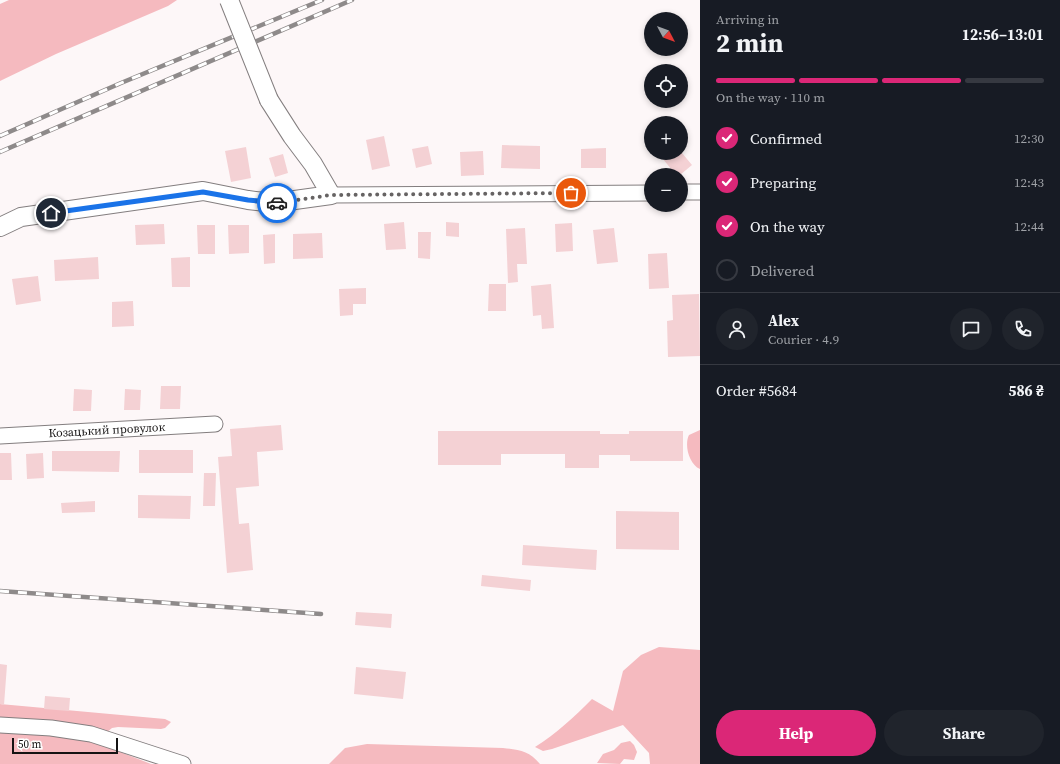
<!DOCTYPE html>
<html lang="en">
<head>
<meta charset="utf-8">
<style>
	:root { --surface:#171b24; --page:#20242c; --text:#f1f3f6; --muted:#9ea1a6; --line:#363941; --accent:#db2777 }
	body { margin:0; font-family:"Source Serif 4",serif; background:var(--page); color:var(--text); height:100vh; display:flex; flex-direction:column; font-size:15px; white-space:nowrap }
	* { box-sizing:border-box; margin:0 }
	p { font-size:13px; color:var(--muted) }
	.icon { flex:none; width:22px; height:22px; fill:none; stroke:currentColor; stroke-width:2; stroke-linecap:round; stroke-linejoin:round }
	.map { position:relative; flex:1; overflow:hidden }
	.sheet { display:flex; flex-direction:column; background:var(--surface); width:360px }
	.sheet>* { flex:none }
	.needle { width:26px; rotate:131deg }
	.tools { position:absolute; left:644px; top:12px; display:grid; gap:8px }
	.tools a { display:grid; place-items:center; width:44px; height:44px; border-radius:50%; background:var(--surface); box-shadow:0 2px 6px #0003; font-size:20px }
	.scale { position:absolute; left:12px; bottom:10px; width:106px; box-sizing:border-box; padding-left:4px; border:2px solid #151313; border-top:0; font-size:11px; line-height:14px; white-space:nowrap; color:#151313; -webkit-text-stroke:3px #fff; paint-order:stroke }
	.pin { position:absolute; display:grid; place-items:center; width:34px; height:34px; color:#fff; margin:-17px; border:2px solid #fff; border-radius:50%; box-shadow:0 1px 4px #0007 }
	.courier { position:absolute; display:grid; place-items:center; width:40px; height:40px; margin:-20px; border:3px solid #1a73e8; border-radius:50%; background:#fff; color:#222; box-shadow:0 1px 5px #0007 }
	.summary em { font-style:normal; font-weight:700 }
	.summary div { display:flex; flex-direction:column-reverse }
	.summary { display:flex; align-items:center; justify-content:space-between; height:68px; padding:0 16px }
	h1 { font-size:26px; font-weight:700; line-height:30px }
	.bar { display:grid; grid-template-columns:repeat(4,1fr); gap:6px 4px; align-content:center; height:48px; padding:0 16px }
	.bar i { height:5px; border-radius:3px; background:var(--line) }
	.bar .selected { background:var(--accent) }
	.bar p { grid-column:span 4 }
	.line { display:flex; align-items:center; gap:10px; padding:0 16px; border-top:1px solid var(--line) }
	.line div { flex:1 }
	.round { display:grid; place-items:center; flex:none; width:42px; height:42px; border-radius:21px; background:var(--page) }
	ol { padding:0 16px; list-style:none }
	li { display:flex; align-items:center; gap:12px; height:44px }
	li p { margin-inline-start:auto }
	li .icon { padding:4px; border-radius:50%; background:var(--accent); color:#fff; stroke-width:4 }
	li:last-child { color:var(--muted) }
	li i { width:22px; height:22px; border:2px solid var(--line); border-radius:50% }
	.cta { display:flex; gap:8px; margin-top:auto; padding:8px 16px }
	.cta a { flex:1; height:46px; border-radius:24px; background:var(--accent); color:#fff; font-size:16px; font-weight:700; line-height:46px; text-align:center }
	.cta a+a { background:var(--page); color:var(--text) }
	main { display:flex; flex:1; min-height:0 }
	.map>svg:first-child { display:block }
	.green { fill:#f5babf }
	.building { fill:#f4d1d4 }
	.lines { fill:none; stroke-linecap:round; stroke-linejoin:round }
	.minor-casing { stroke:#837e7f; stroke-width:17 }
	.tertiary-casing { stroke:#837e7f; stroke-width:20 }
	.minor { stroke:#fff; stroke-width:15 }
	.tertiary { stroke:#fff; stroke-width:18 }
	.rail-casing { stroke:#8e8a8a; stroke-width:4.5 }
	.rail { stroke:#fff; stroke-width:3; stroke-dasharray:9; stroke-linecap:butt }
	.tertiary-bridge-casing { stroke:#837e7f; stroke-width:20; stroke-linecap:butt }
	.tertiary-bridge { stroke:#fff; stroke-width:18 }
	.done { stroke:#666363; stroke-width:4; stroke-dasharray:0 7.2 }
	.route { stroke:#1a73e8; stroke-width:5 }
	.labels { text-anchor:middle; stroke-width:3; stroke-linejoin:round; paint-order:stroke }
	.street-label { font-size:12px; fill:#151313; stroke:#fff }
</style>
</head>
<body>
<main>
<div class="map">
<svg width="700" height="764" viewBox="0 0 700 764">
	<rect width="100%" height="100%" fill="#fdf7f8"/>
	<path class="green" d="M9 0H177L168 6 56 54 0 81V4Z
		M700 430V469C689 464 684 445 689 435Z
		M659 647 700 650V764H650L649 753 623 725 552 749 543 751 535 747C557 733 574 717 592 699L613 711 623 671 641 655Z
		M0 704 165 719 171 722 165 728 161 729 118 727 112 728 106 733 105 746 151 764H0Z
		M630 741 634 745 637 752 634 760 624 759 620 764 597 763 603 754 614 750 621 743Z
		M367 744 503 748C520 750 529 751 540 764H329L345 748Z"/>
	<path class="building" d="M384 136 390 166 372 170 366 140Z
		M502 145 540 146V169L501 168Z
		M428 146 432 164 416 168 412 149Z
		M246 147 251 178 231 182 225 151Z
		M606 148V168H581V149Z
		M483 151 484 175 461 176 460 152Z
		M658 153H682L692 165 680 175H676Z
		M283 154 288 173 275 177 269 158Z
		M404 222 406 249 386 250 384 224Z
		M446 222 459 223V237L446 236Z
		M572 223 573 251 556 252 555 224Z
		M164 224 165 244 136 245 135 225Z
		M197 225H215V254H198Z
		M228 225H249V253L229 254Z
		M525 228 527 264H517L518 282 508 283 506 229Z
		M614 228 618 262 597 264 593 230Z
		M418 232H431L430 259 418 258Z
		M322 233 323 258 293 259V234Z
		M275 234V263L264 264 263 235Z
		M667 253 669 288 649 289 648 254Z
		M98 257 99 279 55 281 54 260Z
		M190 257V287H172L171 258Z
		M38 276 41 301 16 305 12 279Z
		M489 284H506V311H488Z
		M551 284 554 328 542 329 541 315 533 316 531 286Z
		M366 288V304H353V315L340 316 339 289Z
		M699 294 700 356 668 357 667 321 673 320 672 295Z
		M133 301 134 326 112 327V302Z
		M161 386H181L180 409H160Z
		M74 389 92 390 91 411H73Z
		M125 389 141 390 140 410H124Z
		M281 425 283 450 257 452 259 486 236 488 239 524 249 523 253 570 227 573 218 457 232 456 230 429Z
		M438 431H600V434H629V431H683V461H630V455H599V468H565V454H501V465H438Z
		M139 450H193V473H139Z
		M52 451H120L119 472 52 471Z
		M0 453H11L12 480H0Z
		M43 453 44 478 27 479 26 454Z
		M204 473H216L215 506H203Z
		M138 495 191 496 190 519 138 518Z
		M95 501V512L62 513 61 503Z
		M616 511 679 512V550L616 549Z
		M523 545 597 550 596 570 522 565Z
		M482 575 531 580 530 591 481 586Z
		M356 612 392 614 391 628 355 625Z
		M0 664 7 665 4 705 0 704Z
		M356 667 406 672 403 699 354 694Z
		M45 696 70 698 69 711 44 709Z"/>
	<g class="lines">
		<g class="minor-casing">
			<g id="minor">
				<path d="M681 192H700"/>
				<path d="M331 195 651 193"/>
				<path id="s1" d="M0 436 215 424"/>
				<path d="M0 725 51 728 91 734 183 764"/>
			</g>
		</g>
		<g class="tertiary-casing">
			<path id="tertiary" d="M0 227 21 217 203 191 248 200 273 203 331 195 313 164 292 136 269 100"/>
		</g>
		<use href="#minor" class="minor"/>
		<use href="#tertiary" class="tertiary"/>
		<g class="rail-casing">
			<path id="rail" d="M0 136 121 83 322 0
				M0 152 352 0
				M0 591 321 614"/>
		</g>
		<use href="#rail" class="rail"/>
		<g class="tertiary-bridge-casing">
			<path id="tertiary-bridge" d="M229 0 269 100"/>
		</g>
		<use href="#tertiary-bridge" class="tertiary-bridge"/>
	</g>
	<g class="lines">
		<path class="done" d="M277 203 331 195 571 193"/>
		<path class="route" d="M51 213 203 192 248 200 277 203"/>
	</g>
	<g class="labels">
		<g class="street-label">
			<text dy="4" stroke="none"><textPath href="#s1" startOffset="107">Козацький провулок</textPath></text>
		</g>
	</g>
</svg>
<div class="tools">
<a><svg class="needle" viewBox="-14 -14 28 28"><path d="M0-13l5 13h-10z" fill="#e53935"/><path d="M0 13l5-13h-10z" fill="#9ea1a6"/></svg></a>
<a><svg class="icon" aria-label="locate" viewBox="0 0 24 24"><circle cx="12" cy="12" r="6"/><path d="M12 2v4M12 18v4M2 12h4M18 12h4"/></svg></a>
<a>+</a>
<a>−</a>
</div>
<div class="scale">50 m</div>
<div class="pin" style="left:571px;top:193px;background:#ea580c"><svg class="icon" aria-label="bag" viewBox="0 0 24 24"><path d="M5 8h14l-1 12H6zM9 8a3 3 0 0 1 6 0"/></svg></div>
<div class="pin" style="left:51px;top:213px;background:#1f2937"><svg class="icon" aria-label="home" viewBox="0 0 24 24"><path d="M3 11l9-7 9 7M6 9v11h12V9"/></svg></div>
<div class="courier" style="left:277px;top:203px"><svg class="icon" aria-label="car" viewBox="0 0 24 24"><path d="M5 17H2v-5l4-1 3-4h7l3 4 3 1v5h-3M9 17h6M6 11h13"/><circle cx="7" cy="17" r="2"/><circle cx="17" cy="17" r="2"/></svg></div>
</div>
<section class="sheet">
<div class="summary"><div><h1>2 min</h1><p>Arriving in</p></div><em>12:56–13:01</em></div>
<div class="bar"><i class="selected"></i><i class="selected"></i><i class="selected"></i><i></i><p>On the way · 110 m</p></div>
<ol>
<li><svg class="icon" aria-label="check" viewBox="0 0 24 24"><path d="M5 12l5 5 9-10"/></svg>Confirmed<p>12:30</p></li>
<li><svg class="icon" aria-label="check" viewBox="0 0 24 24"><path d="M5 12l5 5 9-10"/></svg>Preparing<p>12:43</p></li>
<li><svg class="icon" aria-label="check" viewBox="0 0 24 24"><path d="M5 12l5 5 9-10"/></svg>On the way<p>12:44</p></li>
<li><i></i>Delivered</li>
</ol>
<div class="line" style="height:72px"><a class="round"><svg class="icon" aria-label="person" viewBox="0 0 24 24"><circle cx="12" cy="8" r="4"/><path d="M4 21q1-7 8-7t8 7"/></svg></a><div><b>Alex</b><p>Courier · 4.9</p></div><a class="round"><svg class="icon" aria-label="chat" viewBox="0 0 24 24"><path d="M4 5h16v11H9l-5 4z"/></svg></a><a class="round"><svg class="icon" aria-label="phone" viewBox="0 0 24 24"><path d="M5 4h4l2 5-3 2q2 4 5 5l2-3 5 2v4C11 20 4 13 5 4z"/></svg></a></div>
<div class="line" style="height:52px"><div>Order #5684</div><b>586 ₴</b></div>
<div class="cta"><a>Help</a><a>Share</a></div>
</section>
</main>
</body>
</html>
